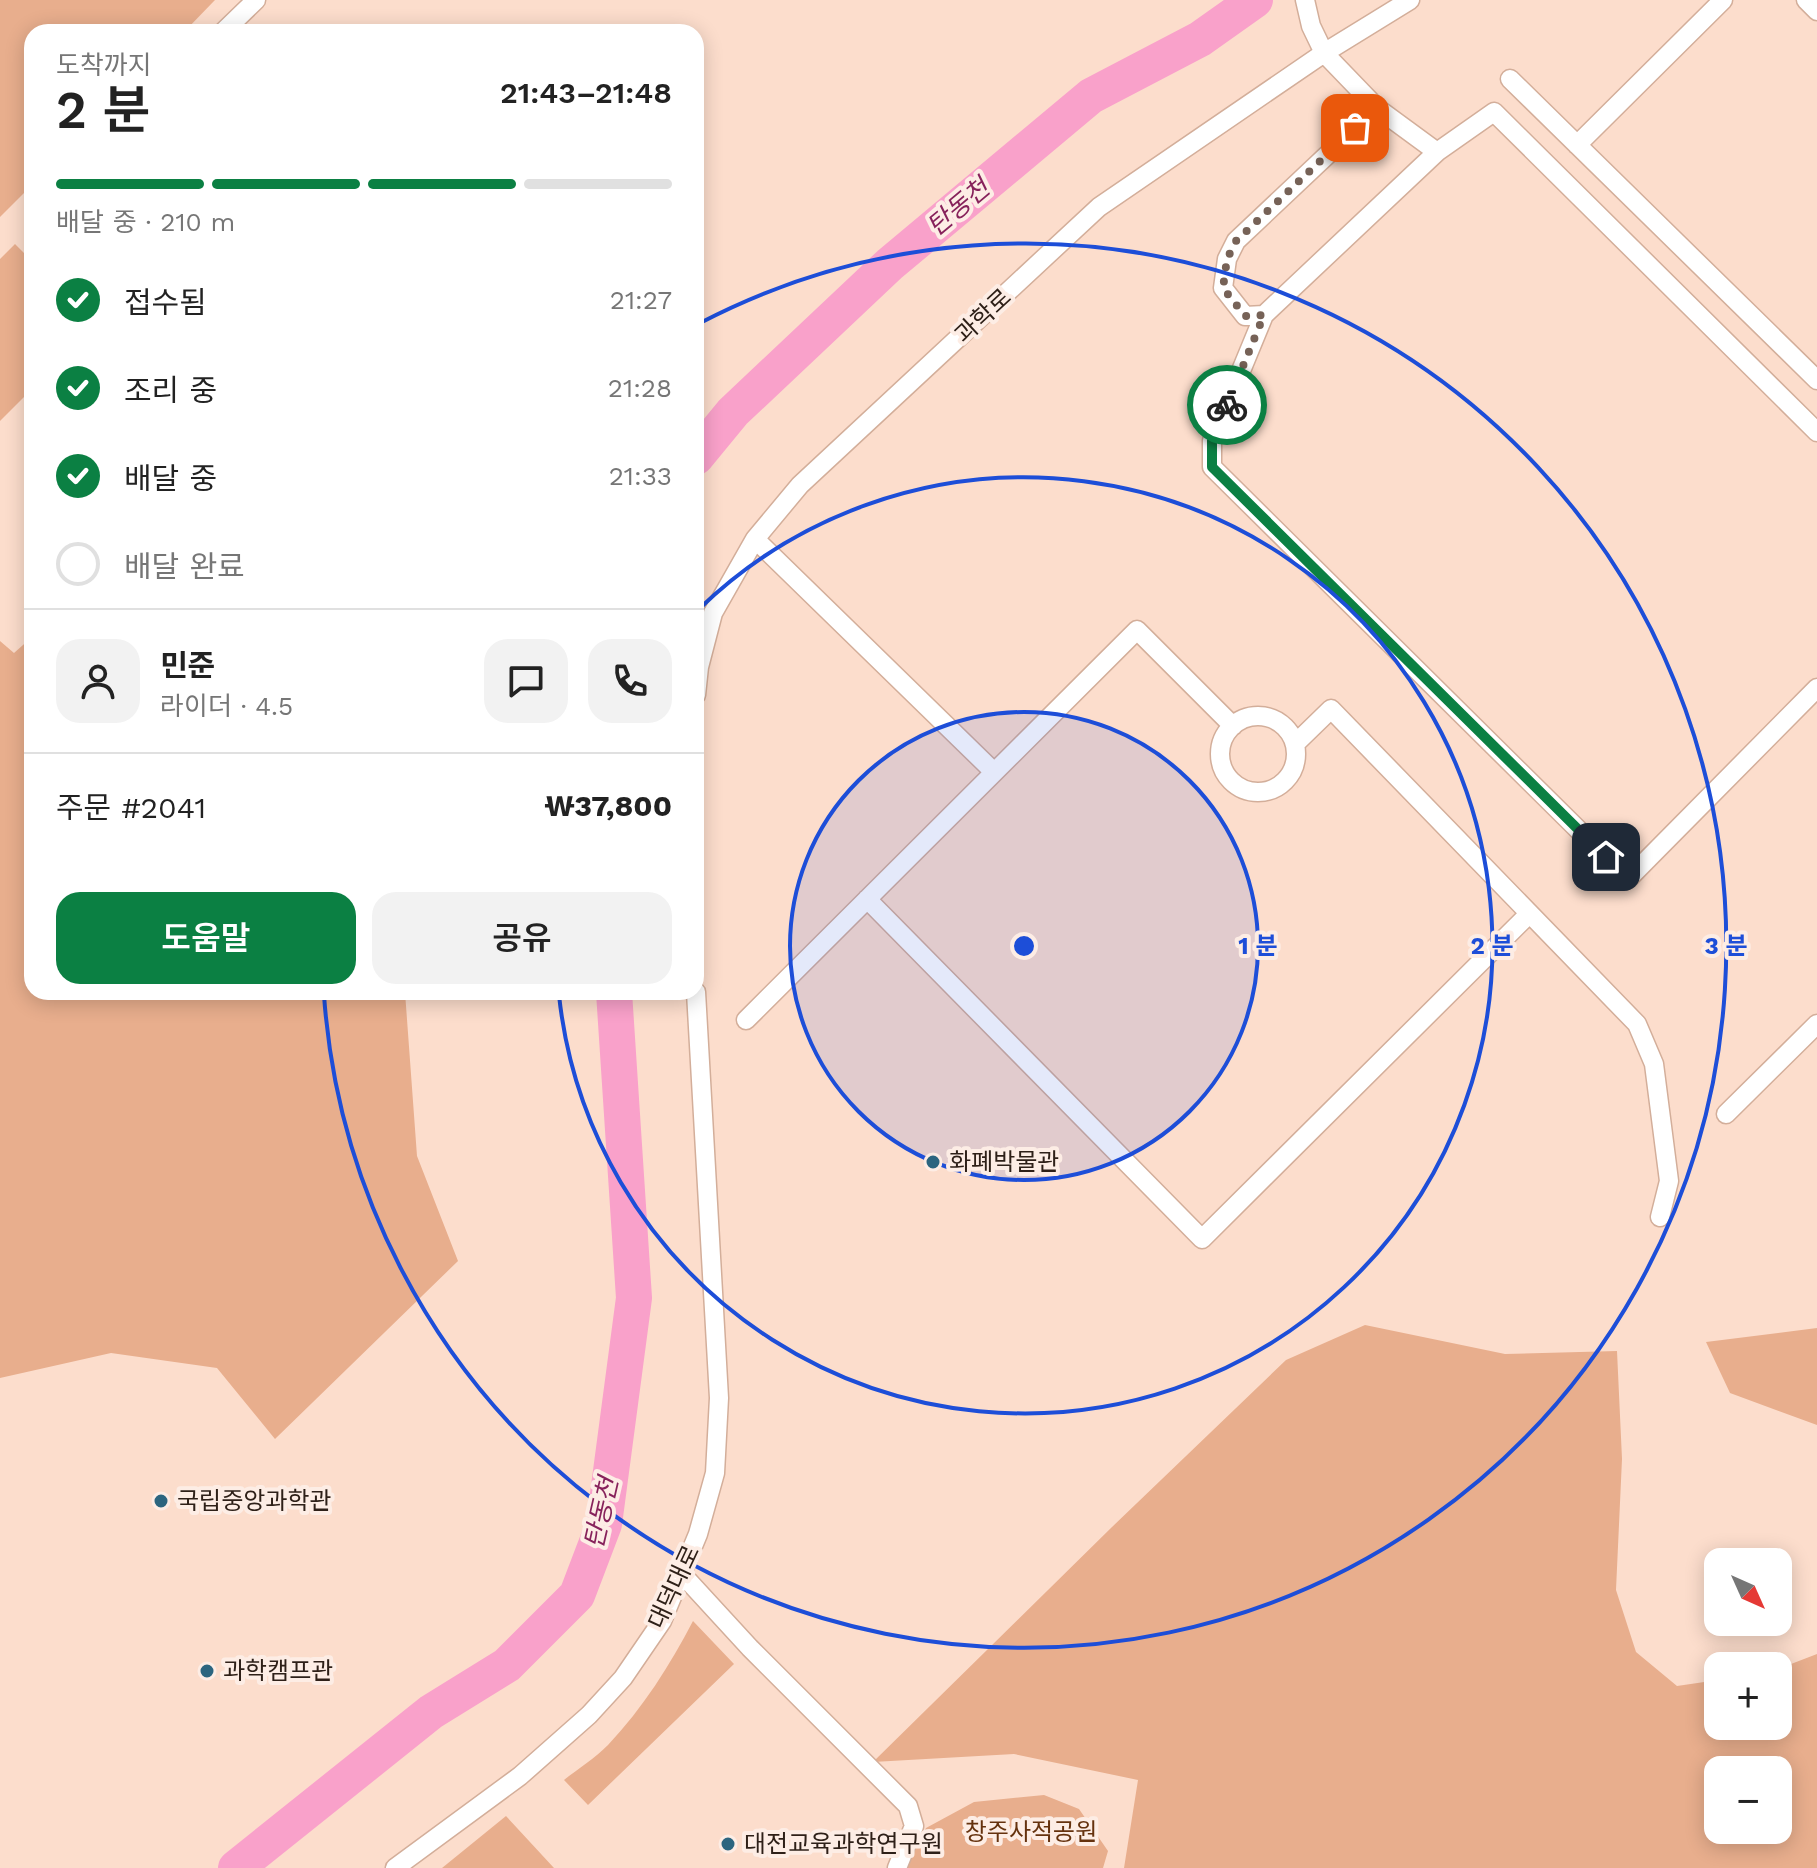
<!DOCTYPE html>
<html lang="ko">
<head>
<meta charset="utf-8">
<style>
	:root { --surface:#fff; --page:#f2f2f2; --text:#222; --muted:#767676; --line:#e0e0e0; --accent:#0b8043 }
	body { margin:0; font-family:"Work Sans","Noto Sans KR",sans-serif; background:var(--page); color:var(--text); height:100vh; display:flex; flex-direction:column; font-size:30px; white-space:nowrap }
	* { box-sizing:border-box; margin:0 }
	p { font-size:26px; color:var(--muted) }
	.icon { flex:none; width:44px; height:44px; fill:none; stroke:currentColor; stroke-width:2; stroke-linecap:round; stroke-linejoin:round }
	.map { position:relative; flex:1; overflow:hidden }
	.panel { position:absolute; left:24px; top:24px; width:680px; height:976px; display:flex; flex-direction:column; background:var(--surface); border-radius:24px; box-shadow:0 4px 20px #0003 }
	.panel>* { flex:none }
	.needle { width:52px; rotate:135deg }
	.tools { position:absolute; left:1704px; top:1548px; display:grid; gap:16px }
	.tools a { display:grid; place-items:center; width:88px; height:88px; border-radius:16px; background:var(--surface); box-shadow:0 4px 20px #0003; font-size:40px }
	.pin { position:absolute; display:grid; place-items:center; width:68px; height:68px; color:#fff; margin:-34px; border-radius:16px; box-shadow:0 4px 12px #0006 }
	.courier { position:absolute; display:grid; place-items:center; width:80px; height:80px; margin:-40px; border:6px solid #0b8043; border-radius:50%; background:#fff; color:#222; box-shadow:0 2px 10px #0007 }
	.overview em { font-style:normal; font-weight:600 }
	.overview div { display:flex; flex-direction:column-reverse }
	.overview { display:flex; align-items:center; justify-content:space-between; height:136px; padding:0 32px }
	h1 { font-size:52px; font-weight:600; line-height:60px }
	.bar { display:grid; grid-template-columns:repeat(4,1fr); gap:12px 8px; align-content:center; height:96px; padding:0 32px }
	.bar i { height:10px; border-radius:6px; background:var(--line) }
	.bar .on { background:var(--accent) }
	.bar p { grid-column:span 4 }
	.line { display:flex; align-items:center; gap:20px; padding:0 32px; border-top:2px solid var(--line) }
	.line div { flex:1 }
	.round { display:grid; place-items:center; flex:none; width:84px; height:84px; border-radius:24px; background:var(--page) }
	ol { padding:0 32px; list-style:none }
	li { display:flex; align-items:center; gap:24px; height:88px }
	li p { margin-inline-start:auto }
	li .icon { padding:8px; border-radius:50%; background:var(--accent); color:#fff; stroke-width:4 }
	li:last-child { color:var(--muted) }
	li i { width:44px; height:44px; border:4px solid var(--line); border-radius:50% }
	.button { display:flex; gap:16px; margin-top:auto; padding:16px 32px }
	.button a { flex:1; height:92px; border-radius:24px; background:var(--accent); color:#fff; font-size:32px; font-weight:600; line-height:92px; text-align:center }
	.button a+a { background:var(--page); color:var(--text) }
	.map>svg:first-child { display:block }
	.green { fill:#e8ae8d; fill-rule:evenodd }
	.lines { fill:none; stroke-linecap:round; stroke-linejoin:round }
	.river { stroke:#f9a1ca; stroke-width:36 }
	.minor-casing { stroke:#d3ae9a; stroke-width:21 }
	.minor { stroke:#fff; stroke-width:18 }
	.done { stroke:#766257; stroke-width:8; stroke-dasharray:0 14.4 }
	.route { stroke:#0b8043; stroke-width:10 }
	.ring { fill:none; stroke:#1d4ed8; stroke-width:4 }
	.poi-dot { fill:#2c657f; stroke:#fdede5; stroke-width:3 }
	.labels { text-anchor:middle; stroke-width:8; stroke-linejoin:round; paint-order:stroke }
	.street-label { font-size:24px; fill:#2e2018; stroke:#fdede5 }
	.poi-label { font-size:24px; fill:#2e2018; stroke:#fdede5; text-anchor:start }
	.park-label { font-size:24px; fill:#65320e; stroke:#fdede5 }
	.water-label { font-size:26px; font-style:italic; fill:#87225b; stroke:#fdede5 }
	.centre { fill:#1d4ed8; stroke:#fdede5; stroke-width:4 }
	.ring-label { font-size:24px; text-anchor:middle; font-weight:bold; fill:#1d4ed8; stroke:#fdede5; stroke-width:8; stroke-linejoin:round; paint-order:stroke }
</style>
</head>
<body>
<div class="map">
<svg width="1817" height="1868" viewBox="0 0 1817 1868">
	<rect width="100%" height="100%" fill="#fcddcc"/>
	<path class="green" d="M0 0H215L184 32H32V185L0 217Z
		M15 244 32 261V389L0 421V259Z
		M32 637V992H405L417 1156 458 1261 275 1439 217 1368 111 1353 0 1378V641L14 653Z
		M1365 1325 1505 1354 1617 1351 1622 1459 1616 1590 1636 1652 1677 1686 1718 1680V1726H1778V1669L1817 1654V1868H1124L1138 1780 1014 1754 873 1762 1112 1527 1286 1360ZM1718 1770H1778V1830H1718Z
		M1817 1328V1425L1730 1393 1706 1342Z
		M693 1621 734 1664 588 1805 564 1780C578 1769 595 1758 608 1745 643 1708 670 1665 693 1621Z
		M1044 1795 1079 1809 1108 1851 1103 1868H904L926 1828 974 1802Z
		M506 1816 554 1868H442Z"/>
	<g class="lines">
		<path class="river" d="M696 457 733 412 890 264 1091 96 1200 39 1255 0
			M236 1868 431 1712 507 1665 577 1595 604 1524 634 1298 614 992"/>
		<g class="minor-casing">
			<path id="minor" d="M1305 0 1311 26 1324 53 1377 108 1437 152
				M1806 0 1817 11
				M223 32 256 0
				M1510 79 1817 380
				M1577 145 1723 0
				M1264 315 1245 316 1223 288 1227 259 1236 241 1377 108
				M1817 432 1494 112 1437 152 1264 315 1212 441V467L1628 879 1817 688
				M755 539 994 772
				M696 695 699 667 713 613 755 539 800 485 1099 207 1324 53 1410 0
				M1220 754a38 38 0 1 1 76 0a38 38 0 1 1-76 0Z
				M1295 744 1331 709 1637 1024 1654 1064 1669 1181 1660 1217
				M867 899 1202 1239 1529 914
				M746 1020 1137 630 1233 726
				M1726 1114 1817 1024
				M682 1574 750 1648 908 1806 914 1826 897 1868
				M395 1868 520 1776 589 1715 623 1678 662 1621 698 1534 715 1473 719 1398 696 992"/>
		</g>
		<use href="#minor" class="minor"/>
	</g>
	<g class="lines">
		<path class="done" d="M1227 405 1264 315 1245 316 1223 288 1227 259 1236 241 1355 128"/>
		<path class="route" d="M1227 405 1212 441V467L1606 857"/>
	</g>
	<circle cx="1024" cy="946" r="234" fill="#1d4ed8" fill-opacity=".12"/>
	<g class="ring">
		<circle cx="1024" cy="946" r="234"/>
		<path d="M699 609A468 468 0 1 1 559 995"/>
		<path d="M700 323A702 702 0 1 1 324 995"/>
	</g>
	<g class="poi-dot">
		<circle cx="933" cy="1162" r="8"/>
		<circle cx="161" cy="1501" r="8"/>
		<circle cx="207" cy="1671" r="8"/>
		<circle cx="728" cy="1844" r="8"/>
	</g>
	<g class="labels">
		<g class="street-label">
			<text transform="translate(983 316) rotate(-43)" y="8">과학로</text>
			<text transform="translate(674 1587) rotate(-65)" y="8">대덕대로</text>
		</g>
		<g class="poi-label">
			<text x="949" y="1170">화폐박물관</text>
			<text x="177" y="1509">국립중앙과학관</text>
			<text x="223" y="1679">과학캠프관</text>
			<text x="744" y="1852">대전교육과학연구원</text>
		</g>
		<g class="park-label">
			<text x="1031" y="1840">창주사적공원</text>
		</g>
		<g class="water-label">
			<text transform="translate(958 207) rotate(-40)" y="9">탄동천</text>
			<text transform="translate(601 1513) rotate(-77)" y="9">탄동천</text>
		</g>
	</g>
	<circle cx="1024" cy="946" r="12" class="centre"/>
	<g class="ring-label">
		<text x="1258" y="954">1 분</text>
		<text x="1492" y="954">2 분</text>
		<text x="1726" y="954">3 분</text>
	</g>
</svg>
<div class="tools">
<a><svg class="needle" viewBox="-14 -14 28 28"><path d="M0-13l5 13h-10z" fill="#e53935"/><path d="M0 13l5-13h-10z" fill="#767676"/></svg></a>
<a>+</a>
<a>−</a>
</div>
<div class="pin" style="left:1355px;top:128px;background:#ea580c"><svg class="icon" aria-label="bag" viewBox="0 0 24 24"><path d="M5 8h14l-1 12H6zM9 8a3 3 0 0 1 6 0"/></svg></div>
<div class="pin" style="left:1606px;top:857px;background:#1f2937"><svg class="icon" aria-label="home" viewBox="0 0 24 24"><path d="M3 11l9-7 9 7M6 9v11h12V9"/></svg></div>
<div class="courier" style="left:1227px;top:405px"><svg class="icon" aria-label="bike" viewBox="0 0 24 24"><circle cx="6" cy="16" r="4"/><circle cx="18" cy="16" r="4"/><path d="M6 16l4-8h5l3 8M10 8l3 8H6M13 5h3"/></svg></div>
<section class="panel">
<div class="overview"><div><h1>2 분</h1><p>도착까지</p></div><em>21:43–21:48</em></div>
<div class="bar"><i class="on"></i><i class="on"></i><i class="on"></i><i></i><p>배달 중 · 210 m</p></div>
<ol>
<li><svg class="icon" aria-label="check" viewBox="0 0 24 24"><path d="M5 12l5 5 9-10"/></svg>접수됨<p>21:27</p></li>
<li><svg class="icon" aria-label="check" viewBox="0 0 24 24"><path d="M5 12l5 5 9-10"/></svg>조리 중<p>21:28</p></li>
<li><svg class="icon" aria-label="check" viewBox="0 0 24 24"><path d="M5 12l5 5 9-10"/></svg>배달 중<p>21:33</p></li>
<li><i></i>배달 완료</li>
</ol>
<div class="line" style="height:144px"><a class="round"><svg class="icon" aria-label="person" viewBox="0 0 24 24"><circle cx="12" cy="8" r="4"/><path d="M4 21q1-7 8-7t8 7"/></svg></a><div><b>민준</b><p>라이더 · 4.5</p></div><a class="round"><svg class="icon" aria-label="chat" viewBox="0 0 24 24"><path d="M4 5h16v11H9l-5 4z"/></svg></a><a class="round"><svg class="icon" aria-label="phone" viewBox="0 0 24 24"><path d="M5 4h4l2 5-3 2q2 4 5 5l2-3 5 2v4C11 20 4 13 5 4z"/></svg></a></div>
<div class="line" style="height:104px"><div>주문 #2041</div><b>₩37,800</b></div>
<div class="button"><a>도움말</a><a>공유</a></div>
</section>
</div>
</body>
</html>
